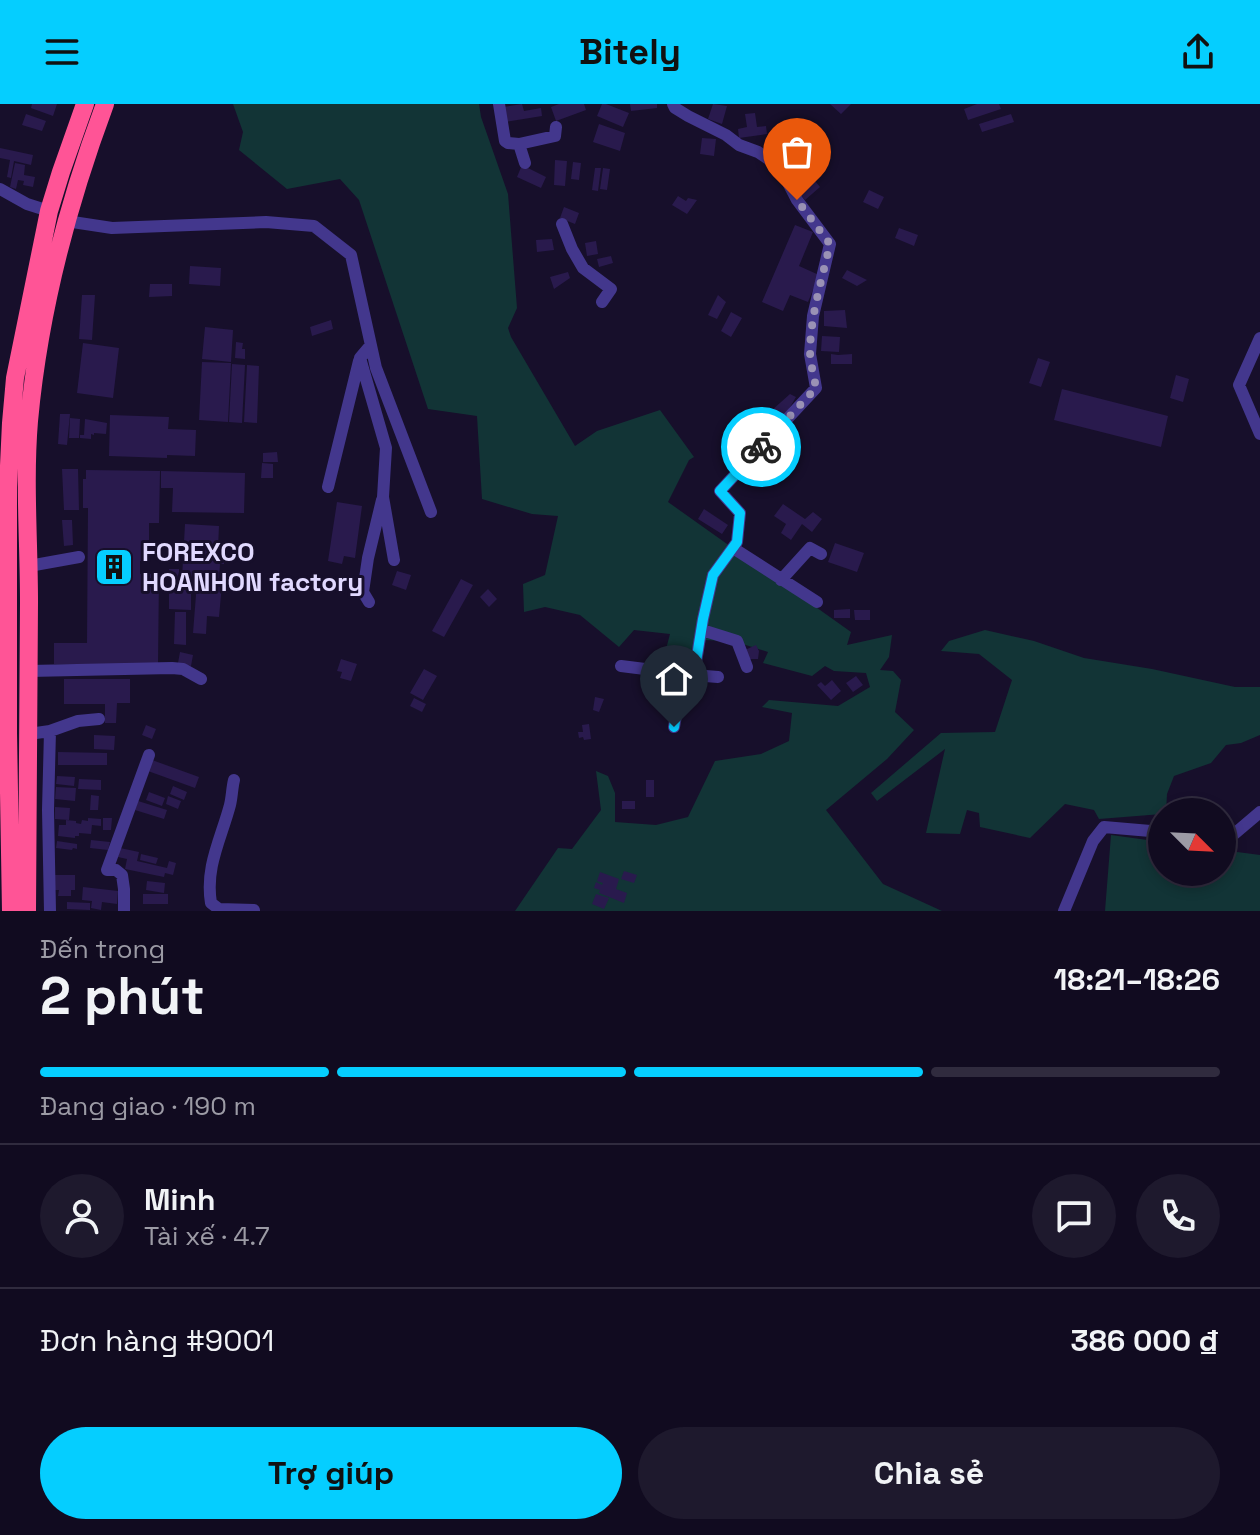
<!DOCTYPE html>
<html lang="vi">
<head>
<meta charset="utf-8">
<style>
	:root { --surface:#110b20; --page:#1e192d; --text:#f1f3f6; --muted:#9c9ba5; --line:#302b3e; --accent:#05ceff }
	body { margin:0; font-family:"Space Grotesk",sans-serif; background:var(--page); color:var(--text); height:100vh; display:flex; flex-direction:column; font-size:30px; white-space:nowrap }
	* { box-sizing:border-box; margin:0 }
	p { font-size:26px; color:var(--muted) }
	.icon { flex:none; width:44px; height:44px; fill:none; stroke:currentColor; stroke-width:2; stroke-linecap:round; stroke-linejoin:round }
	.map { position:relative; height:807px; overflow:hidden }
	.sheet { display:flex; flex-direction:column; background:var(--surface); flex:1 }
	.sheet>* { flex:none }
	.needle { width:52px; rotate:114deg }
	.fabs { position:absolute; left:1148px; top:694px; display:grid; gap:16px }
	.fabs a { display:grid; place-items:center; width:88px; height:88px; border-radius:50%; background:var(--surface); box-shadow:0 4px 12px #0003,0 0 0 2px var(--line); font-size:40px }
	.pin { position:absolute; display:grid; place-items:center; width:68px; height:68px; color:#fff; margin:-82px -34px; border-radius:50% 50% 50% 0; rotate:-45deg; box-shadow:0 0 8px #0007 }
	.pin .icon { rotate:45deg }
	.courier { position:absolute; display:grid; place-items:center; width:80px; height:80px; margin:-40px; border:6px solid #05ceff; border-radius:50%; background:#fff; color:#222; box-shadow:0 2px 10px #0007 }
	.headline em { font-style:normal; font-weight:600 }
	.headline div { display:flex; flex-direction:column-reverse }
	.headline { display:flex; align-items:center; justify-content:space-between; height:136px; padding:0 40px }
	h1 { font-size:52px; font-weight:600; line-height:60px }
	.bar { display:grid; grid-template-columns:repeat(4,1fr); gap:12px 8px; align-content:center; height:96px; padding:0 40px }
	.bar i { height:10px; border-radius:6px; background:var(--line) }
	.bar .current { background:var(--accent) }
	.bar p { grid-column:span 4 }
	.line { display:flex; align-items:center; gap:20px; padding:0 40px; border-top:2px solid var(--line) }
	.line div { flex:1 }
	.round { display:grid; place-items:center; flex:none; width:84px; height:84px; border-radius:42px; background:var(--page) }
	.cta { display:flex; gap:16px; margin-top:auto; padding:16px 40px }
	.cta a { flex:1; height:92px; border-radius:48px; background:var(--accent); color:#111; font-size:32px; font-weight:600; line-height:92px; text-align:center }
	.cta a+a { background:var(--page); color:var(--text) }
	header { display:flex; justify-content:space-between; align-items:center; height:104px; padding:0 40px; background:var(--accent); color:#111; font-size:36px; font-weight:600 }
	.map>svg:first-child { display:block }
	.green { fill:#123436 }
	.building { fill:#291a4d }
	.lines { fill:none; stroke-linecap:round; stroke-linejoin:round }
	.minor { stroke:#43378d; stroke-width:12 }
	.highway { stroke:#ff5496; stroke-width:18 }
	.done { stroke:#9a92b5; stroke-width:8; stroke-dasharray:0 14.4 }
	.route { stroke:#05ceff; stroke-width:10 }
	.labels { text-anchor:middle; stroke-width:6; stroke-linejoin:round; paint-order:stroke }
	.poi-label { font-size:26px; font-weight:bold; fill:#e1d9ff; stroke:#170f2b; text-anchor:start }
</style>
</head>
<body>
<header><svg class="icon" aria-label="menu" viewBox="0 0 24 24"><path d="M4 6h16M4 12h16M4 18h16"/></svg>Bitely<svg class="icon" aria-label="share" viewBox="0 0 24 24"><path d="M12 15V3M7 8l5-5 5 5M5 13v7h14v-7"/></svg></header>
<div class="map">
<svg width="1260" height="807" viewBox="0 0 1260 807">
	<rect width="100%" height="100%" fill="#170f2b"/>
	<path class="green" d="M233 0H479L481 13 508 90 517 204 508 224 511 233 575 342 597 327 660 306 694 353 689 356 668 398 851 528 847 541 892 531 889 553 880 566 893 567 901 576 895 608 914 626 887 655 826 706 883 780 942 807H515L558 744 572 745 601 706 596 667 608 672 615 689V718L656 721 688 713 715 657 761 650 789 637 792 609 762 603 769 596 838 602 870 583 866 569 834 567 825 562 812 572 763 559 768 548 733 537 701 536 692 572 661 564 670 530 634 526 619 543 580 511 545 503 524 508 523 480 545 471 558 412 532 410 482 395 477 312 428 305 359 96 340 75 287 85 239 46 243 28Z
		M985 526 1034 537 1084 554 1152 565 1235 583H1260V631L1241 639 1226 641 1211 659 1174 672 1167 690 1166 708H1162V710L1099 715 1094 706 1065 700 1030 734 980 723 979 709 967 706 960 730 926 729 945 645 877 697 871 689 941 629 995 628 1012 576 979 550 941 547 949 537Z
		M1111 731 1162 738V768H1222V746L1260 751V807H1105Z"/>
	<path class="building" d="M32 0H57L53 12 31 4Z
		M522 0 524 7 541 4 542 12 505 18 503 3Z
		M559 0H584L586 6 556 17 551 3Z
		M602 0H606L629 9 623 23 597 12Z
		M630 0H657V4L631 7Z
		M713 0 727 2 722 20 708 15Z
		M830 0H851L841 10Z
		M977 0H999L1001 5 968 16 964 5Z
		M755 9 757 23 766 22 767 30 739 34 738 25 747 23 745 10Z
		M26 10 46 17 42 27 22 21Z
		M1011 10 1014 18 982 28 979 20Z
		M599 20 625 29 620 47 593 38Z
		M789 21 797 28 780 49 772 42Z
		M702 34 716 35 714 52 700 50Z
		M0 44 33 51 31 61 14 57 11 74 7 73 10 56 0 54Z
		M555 56 567 57 565 82 554 81Z
		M573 58 581 59 579 76 571 75Z
		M15 59 25 61 24 71 35 73 33 83 23 81 24 77 18 76 16 85 10 83Z
		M522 61 546 73 541 84 517 73Z
		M595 64H601L598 87 592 86Z
		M603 64 610 65 607 86 600 85Z
		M806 66 820 83 805 96 790 79Z
		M869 86 884 93 878 105 863 98Z
		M678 92 686 97 688 94 697 96 687 110 672 101Z
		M564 103 579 109 575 120 560 114Z
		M795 121 813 128 799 162 819 171 808 198 790 191 783 207 762 198Z
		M899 124 918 131 914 142 895 134Z
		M552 135 554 146 537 148 536 136Z
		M596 137 598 150 587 152 585 139Z
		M611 152 613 159 599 163 597 155Z
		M190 162 221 164 220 182 189 180Z
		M847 166 867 176 857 182 842 174Z
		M568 168 570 174 554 185 550 173Z
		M150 180H172V192L149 193Z
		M82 191H95L92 236 79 235Z
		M718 191 726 198 717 215 708 211Z
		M845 206 847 224 824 222V207Z
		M731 208 742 214 731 233 721 227Z
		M331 216 333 225 312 232 310 223Z
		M205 223 233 226 231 258 202 255Z
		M822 232 840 233 839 248 821 247Z
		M236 238 243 239 242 245H245V255L235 254Z
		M83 239 119 244 113 294 77 289Z
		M831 250 838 251 852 250V260H831Z
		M1038 254 1050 258 1041 283 1029 279Z
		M202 258 231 259 228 318 199 316Z
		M232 260 245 261 242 319 229 318Z
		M247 261 259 262 257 319 244 318Z
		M1176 271 1189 275 1183 298 1170 294Z
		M1062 285 1168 312 1161 343 1054 316Z
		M790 290 796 293 786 310 774 323 761 316Z
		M60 310H70L67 341 58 340Z
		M110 311 169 313 168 325 196 326 195 352 167 351V354L109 352Z
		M70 314 80 315 79 334H69Z
		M85 315 107 319 106 330 94 329V331L91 330V335L80 334V331H84Z
		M277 348 278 358H263V349Z
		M262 359 273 360V374H261Z
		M62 365H78L79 406H64Z
		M86 366 160 367 159 419H149V456L140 457V470H159L158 560H54V539H87L88 404H83V375H86Z
		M161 367 245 369 244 409 172 408 173 384H161Z
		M337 398 362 402 355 454 344 452 342 460 328 457Z
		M783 400 805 415 813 408 822 415 812 428 802 420 791 436 781 429 786 420 774 412Z
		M704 405 728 421 722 430 698 415Z
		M62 416H72L73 441 64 442Z
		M185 420 219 422 218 444 225 445 224 460H220L219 476 182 474Z
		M835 439 864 449 857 468 828 458Z
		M169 465H179V479L191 480V506L169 505Z
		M397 467 411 471 406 486 392 481Z
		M461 475 473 481 444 533 432 527Z
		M197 478 222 480 219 513 207 512 206 530 193 529Z
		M488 485 497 495 489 503 480 493Z
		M850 505V514H834V506Z
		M854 506H870V516H855Z
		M175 508H186V541L174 540Z
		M756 541 759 547 758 555H749L745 546Z
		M180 548 193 551 191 562 178 559Z
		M341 555 357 560 351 577 340 574 342 568 337 567Z
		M424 565 437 572 423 596 410 589Z
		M856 572 863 581 853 588 846 579Z
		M64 575H130V599H117L116 619H105V600H64Z
		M832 576 841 587 831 596 817 581 821 578 825 582Z
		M595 593 604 595 599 608 593 606Z
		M414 594 426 600 422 608 410 602Z
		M589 620 591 635 584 636 583 633 579 634 578 628H583L582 621Z
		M146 621 156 625 152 635 142 631Z
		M94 631 115 632 114 646 94 645Z
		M58 648 107 649V661H58Z
		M152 656 199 673 195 684 148 667Z
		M57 672 75 673 74 682 56 680Z
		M79 675 101 676V686L78 685Z
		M646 676H654V693H646Z
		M173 682 187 688 184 696 170 690Z
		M56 683 76 684 75 697 55 695Z
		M149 688 165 694 162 702 146 696Z
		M91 691 99 692 98 706H90Z
		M168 692 181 697 178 705 166 700Z
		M138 697 167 706 164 715 135 706Z
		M622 697H635V705H622Z
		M55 703 70 704 69 716 55 715Z
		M88 714 101 715V722L92 721 91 730 79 729V732H75V734L58 732 59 721H66V716L76 717V719L81 720 82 716 88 717Z
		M103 714H112L111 726H103Z
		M91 736 110 738 108 746 90 744Z
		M57 737 77 740V745L73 744 72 746 56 744Z
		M120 744 139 748 137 757 167 764 169 757 176 759 173 771 165 769 164 773 125 765 127 755 118 753Z
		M141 750 158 754 156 760 140 756Z
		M624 767 637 771 634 779 621 775Z
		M600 768 619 775 616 785 627 789 624 799 599 789 600 786 594 784 596 778 602 781 603 779 597 777Z
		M54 771H75V786H71V792H58L59 786H55Z
		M147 777 165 779 164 789 146 786Z
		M83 783 118 787 117 800 102 798 101 806 91 804 92 797 82 796Z
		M143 790H168V800H143Z
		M596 790 609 794 604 805 592 800Z
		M67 798 90 799V806L67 805Z"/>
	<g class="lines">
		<path class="minor" d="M499 0 505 37 508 39 519 40
			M673 0 675 4 688 12 726 31 739 41 758 48 770 56 782 67 797 96 830 140 813 212 810 250 816 284 720 387 740 409 737 438 713 471 703 515 696 558 693 571 681 584 674 623
			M525 59 519 40 555 32 556 23
			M787 74 805 64 809 53
			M0 85 27 100 49 107
			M66 117 112 124 266 118 314 122 351 151 376 264 431 408
			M562 120 572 145 583 164 611 185 602 198
			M1260 234 1239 281 1260 330
			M371 241 360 254 386 344 383 393 394 456
			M328 383 359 257
			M733 444 817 498
			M29 462 79 453
			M781 476 810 444 821 450
			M369 498 363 488 368 454 382 396
			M702 526 737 537 747 563
			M621 562 693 571 661 594
			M29 567 172 564 183 565 201 575
			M693 571 718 573
			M50 627 78 617 99 615
			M29 630 50 627 48 706 50 807
			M234 676C232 684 232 693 230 701 221 735 205 763 211 799L219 805 254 806
			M1222 730 1233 731 1260 708
			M124 807V785L122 771 116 766H107L149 651
			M1064 807 1093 737 1104 723 1162 728"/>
		<path class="highway" d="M11 807 8 629V383L11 319 15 274 49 107 61 68 85 0
			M27 807C27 704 29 601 29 498 29 438 24 377 29 317 39 208 67 102 105 0"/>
	</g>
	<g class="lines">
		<path class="done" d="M761 343 816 284C814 272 810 259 810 246 811 210 822 175 830 140L797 96"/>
		<path class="route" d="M674 623 681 584 693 571 696 558 703 515 713 471 737 438 740 409 720 387 761 343"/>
	</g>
	<defs>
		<g id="building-square" transform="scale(2)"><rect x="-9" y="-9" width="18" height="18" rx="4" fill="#05ceff" stroke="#170f2b"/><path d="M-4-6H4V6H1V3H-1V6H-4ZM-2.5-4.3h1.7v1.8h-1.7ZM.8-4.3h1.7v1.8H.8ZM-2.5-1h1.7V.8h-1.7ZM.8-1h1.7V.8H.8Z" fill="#111"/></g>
	</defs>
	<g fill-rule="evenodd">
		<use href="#building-square" x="114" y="463"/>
	</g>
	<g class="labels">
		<g class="poi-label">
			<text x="142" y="457">FOREXCO<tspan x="142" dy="30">HOANHON factory</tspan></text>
		</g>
	</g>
</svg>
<div class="fabs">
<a><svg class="needle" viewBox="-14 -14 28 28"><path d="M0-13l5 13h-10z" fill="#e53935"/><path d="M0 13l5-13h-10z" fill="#9c9ba5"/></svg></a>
</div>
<div class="pin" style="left:797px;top:96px;background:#ea580c"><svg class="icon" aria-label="bag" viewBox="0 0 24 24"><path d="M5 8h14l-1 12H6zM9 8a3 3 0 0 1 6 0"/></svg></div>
<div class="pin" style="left:674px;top:623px;background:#1f2937"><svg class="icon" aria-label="home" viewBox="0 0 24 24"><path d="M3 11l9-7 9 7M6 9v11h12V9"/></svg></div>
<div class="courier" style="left:761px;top:343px"><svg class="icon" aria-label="bike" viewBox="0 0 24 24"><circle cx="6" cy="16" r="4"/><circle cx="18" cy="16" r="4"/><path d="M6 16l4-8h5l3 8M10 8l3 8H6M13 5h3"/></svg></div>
</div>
<section class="sheet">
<div class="headline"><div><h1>2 phút</h1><p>Đến trong</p></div><em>18:21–18:26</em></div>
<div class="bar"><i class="current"></i><i class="current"></i><i class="current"></i><i></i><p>Đang giao · 190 m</p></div>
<div class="line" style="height:144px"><a class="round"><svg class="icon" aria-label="person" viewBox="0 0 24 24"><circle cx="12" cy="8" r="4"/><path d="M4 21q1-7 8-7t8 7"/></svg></a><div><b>Minh</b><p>Tài xế · 4.7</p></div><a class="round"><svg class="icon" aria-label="chat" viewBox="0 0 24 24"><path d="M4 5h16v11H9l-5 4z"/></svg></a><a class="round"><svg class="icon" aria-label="phone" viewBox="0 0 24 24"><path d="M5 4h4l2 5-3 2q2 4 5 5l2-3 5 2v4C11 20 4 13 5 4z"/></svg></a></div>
<div class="line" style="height:104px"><div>Đơn hàng #9001</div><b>386 000 ₫</b></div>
<div class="cta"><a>Trợ giúp</a><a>Chia sẻ</a></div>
</section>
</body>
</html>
